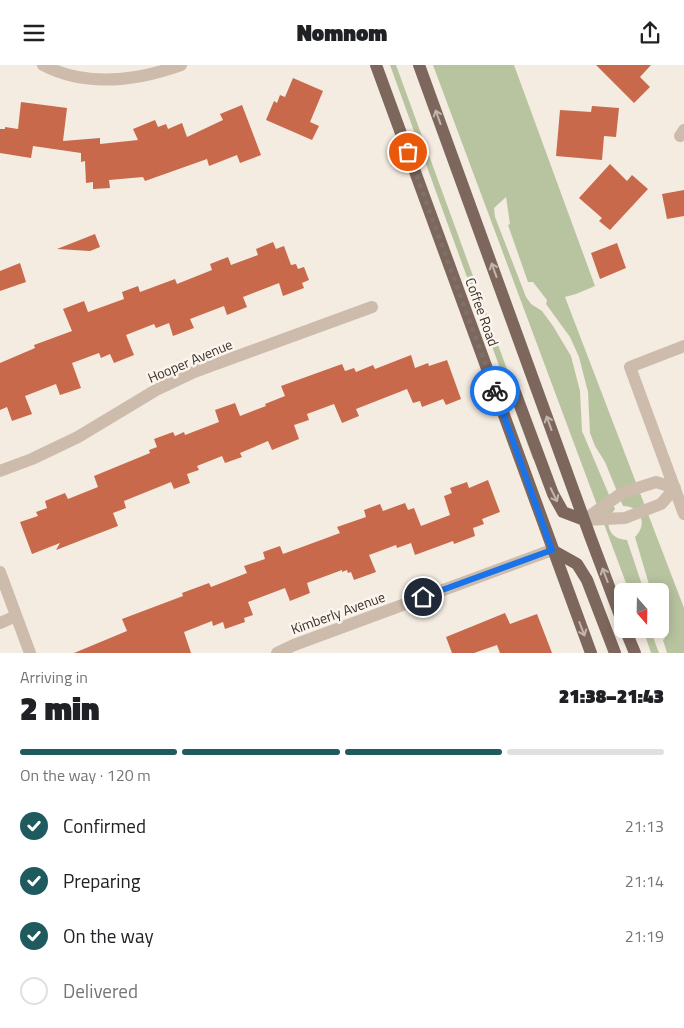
<!DOCTYPE html>
<html lang="en">
<head>
<meta charset="utf-8">
<style>
	:root { --surface:#fff; --page:#f6f6f6; --text:#202124; --muted:#757577; --line:#e0e0e0; --accent:#1f5a5e }
	body { margin:0; font-family:"Titillium Web",sans-serif; background:var(--page); color:var(--text); height:100vh; display:flex; flex-direction:column; font-size:19px; white-space:nowrap }
	* { box-sizing:border-box; margin:0 }
	p { font-size:16px; color:var(--muted) }
	.icon { flex:none; width:28px; height:28px; fill:none; stroke:currentColor; stroke-width:2; stroke-linecap:round; stroke-linejoin:round }
	.map { position:relative; height:588px; overflow:hidden }
	.details { display:flex; flex-direction:column; background:var(--surface); flex:1 }
	.details>* { flex:none }
	.needle { width:32px; rotate:160deg }
	.controls { position:absolute; left:614px; top:518px; display:grid; gap:10px }
	.controls a { display:grid; place-items:center; width:55px; height:55px; border-radius:8px; background:var(--surface); box-shadow:0 2px 12px #0003; font-size:25px }
	.pin { position:absolute; display:grid; place-items:center; width:42px; height:42px; color:#fff; margin:-21px; border:2px solid #fff; border-radius:50%; box-shadow:0 1px 5px #0007 }
	.courier { position:absolute; display:grid; place-items:center; width:50px; height:50px; margin:-25px; border:4px solid #1a73e8; border-radius:50%; background:#fff; color:#222; box-shadow:0 1px 6px #0007 }
	.head em { font-style:normal; font-weight:800 }
	.head div { display:flex; flex-direction:column-reverse }
	.head { display:flex; align-items:center; justify-content:space-between; height:85px; padding:0 20px }
	h1 { font-size:32px; font-weight:800; line-height:38px }
	.bar { display:grid; grid-template-columns:repeat(4,1fr); gap:8px 5px; align-content:center; height:60px; padding:0 20px }
	.bar i { height:6px; border-radius:4px; background:var(--line) }
	.bar .active { background:var(--accent) }
	.bar p { grid-column:span 4 }
	ol { padding:0 20px; list-style:none }
	li { display:flex; align-items:center; gap:15px; height:55px }
	li p { margin-inline-start:auto }
	li .icon { padding:5px; border-radius:50%; background:var(--accent); color:#fff; stroke-width:4 }
	li:last-child { color:var(--muted) }
	li i { width:28px; height:28px; border:2px solid var(--line); border-radius:50% }
	header { display:flex; justify-content:space-between; align-items:center; height:65px; padding:0 20px; background:var(--surface); font-size:22px; font-weight:800 }
	.map>svg:first-child { display:block }
	.green { fill:#b8c4a0 }
	.building { fill:#c8694b }
	.lines { fill:none; stroke-linecap:round; stroke-linejoin:round }
	.minor { stroke:#cdbbac; stroke-width:12 }
	.major { stroke:#7d675c; stroke-width:12 }
	.oneway { stroke:#c2b5ac }
	.done { stroke:#7c716b; stroke-width:5; stroke-dasharray:0 9 }
	.route { stroke:#1a73e8; stroke-width:6 }
	.labels { text-anchor:middle; stroke-width:5; stroke-linejoin:round; paint-order:stroke }
	.street-label { font-size:14px; fill:#3b302b; stroke:#fbf5ee }
</style>
</head>
<body>
<header><svg class="icon" aria-label="menu" viewBox="0 0 24 24"><path d="M4 6h16M4 12h16M4 18h16"/></svg>Nomnom<svg class="icon" aria-label="share" viewBox="0 0 24 24"><path d="M12 15V3M7 8l5-5 5 5M5 13v7h14v-7"/></svg></header>
<div class="map">
<svg width="684" height="588" viewBox="0 0 684 588">
	<rect width="100%" height="100%" fill="#f4ebe1"/>
	<path class="green" d="M390 0H396L539 392 533 394Z
		M433 0H514L595 221 576 229 565 232 684 543V588H667L663 575 665 573 660 547V526H651L635 472C648 460 641 441 623 441L605 397 595 381 590 368 588 327 579 292 570 272 546 239 547 235 533 217H528L508 160 510 159 506 132 494 143 495 152 526 232 531 239 542 246 553 261 571 291 580 326 582 366 615 444 608 454C608 467 613 474 627 475L644 526H629Z
		M643 564H650L659 588H651Z"/>
	<path class="building" d="M596 0H651L640 12 650 22 634 38Z
		M293 13 323 26 310 57 319 61 312 75 266 55 274 36 277 38 280 30 285 32Z
		M21 37 67 43 63 76 100 73V79L138 75 133 64 155 55 158 62 166 59 168 64 182 58 187 72 223 55 220 49 242 40 261 90 240 98 237 90 209 101 207 94 145 116 143 112 109 115 110 123 93 124V117L86 118 85 96 81 97V88L33 81 31 93 0 88V64H5V62L18 64Z
		M592 41 619 43 616 72 604 71 602 95 556 91 560 45 591 47Z
		M610 99 627 116 632 110 648 124 610 165 599 156 602 153 579 133Z
		M684 125V151L667 154 662 129Z
		M95 169 100 182 90 186 57 184Z
		M273 177 276 184 284 181 291 200 296 199 298 204 304 202 309 215 302 218 304 223 283 231 279 218 243 232 247 242 227 250 224 241 190 254 194 263 173 271 169 258 156 263 154 259 126 270 134 290 114 298 110 289 101 293 99 288 72 298 81 323 60 330 56 319 25 331 32 349 12 356 7 342 0 345V298L35 283 34 280 72 266 63 244 84 236 88 247 124 234 122 227 138 221 140 227 175 214 177 219 212 205 210 199 228 192 231 200 258 190 256 184Z
		M617 178 626 203 600 214 591 188Z
		M20 198 26 217 0 226V206Z
		M411 290 415 303 428 298 429 301 447 295 461 334 446 340 443 334 422 342 420 336 413 338 407 324 356 344 359 351 342 358 334 339 307 349 309 355 294 360 299 374 272 385 268 376 240 388 242 392 225 398 222 391 197 401 199 405 187 409 190 418 174 424 171 417 124 436 126 443 113 448 118 461 56 485 60 478 32 489 20 457 38 451 36 447 47 443 45 436 65 428 68 434 98 422 94 411 150 388 149 385 157 382 154 374 173 367 175 371 184 367 185 370 219 357 215 345 235 338 240 351 266 341 265 339 285 331 281 321 342 299 345 306 354 303 356 307 373 300 375 304Z
		M488 415 500 447 482 454 484 459 473 463 475 471 454 479 453 476 415 490 411 478 397 483 396 480 369 490 376 507 354 515 351 507 348 508 347 505 342 507V505L307 518 310 528 290 536 285 523 248 537 253 550 244 553 245 557 225 564 223 557 213 561 212 556 184 567 191 588H74L127 566 122 554 183 531 182 528 209 518 211 522 247 508 244 501 265 494 263 487 280 481 283 489 340 468 337 462 366 452 364 445 380 439 383 446 405 438 408 445 414 443 421 461 450 450 444 431 452 428 450 423 467 417 469 423Z
		M505 548 510 559 537 549 552 588H500L497 580 474 588H452L446 572Z"/>
	<g class="lines">
		<path class="minor" d="M43 0C87 23 136 16 181 0
			M680 71 684 65
			M684 281 630 302 684 449
			M0 406 32 394 78 372 156 325 194 307 372 242
			M656 417 675 423 661 439 625 453 584 455 622 428Z
			M0 507 30 588
			M0 558 16 551
			M277 588 294 580 552 485"/>
		<path class="major" d="M376 0 591 588
			M419 0 590 471 622 556
			M491 316 515 327 553 429 563 447 584 455
			M552 485 577 499 587 515 615 588
			M625 564 635 588"/>
	</g>
	<defs><path id="oneway-shaft" d="M-6 0H5M1.5-3L5.5 0L1.5 3" fill="none" stroke-width="1.6" stroke-linecap="round" stroke-linejoin="round" transform="scale(1.25)"/></defs>
	<g class="oneway">
		<use href="#oneway-shaft" transform="translate(438 52) rotate(-110)"/>
		<use href="#oneway-shaft" transform="translate(494 205) rotate(-110)"/>
		<use href="#oneway-shaft" transform="translate(549 358) rotate(-110)"/>
		<use href="#oneway-shaft" transform="translate(554 430) rotate(64)"/>
		<use href="#oneway-shaft" transform="translate(605 510) rotate(-111)"/>
		<use href="#oneway-shaft" transform="translate(582 564) rotate(69)"/>
	</g>
	<g class="lines">
		<path class="done" d="M408 87 495 326"/>
		<path class="route" d="M423 532 552 485 495 326"/>
	</g>
	<g class="labels">
		<g class="street-label">
			<text transform="translate(482 247) rotate(70)" y="5">Coffee Road</text>
			<text transform="translate(190 296) rotate(-23)" y="5">Hooper Avenue</text>
			<text transform="translate(338 548) rotate(-20)" y="5">Kimberly Avenue</text>
		</g>
	</g>
</svg>
<div class="controls">
<a><svg class="needle" viewBox="-14 -14 28 28"><path d="M0-13l5 13h-10z" fill="#e53935"/><path d="M0 13l5-13h-10z" fill="#757577"/></svg></a>
</div>
<div class="pin" style="left:408px;top:87px;background:#ea580c"><svg class="icon" aria-label="bag" viewBox="0 0 24 24"><path d="M5 8h14l-1 12H6zM9 8a3 3 0 0 1 6 0"/></svg></div>
<div class="pin" style="left:423px;top:532px;background:#1f2937"><svg class="icon" aria-label="home" viewBox="0 0 24 24"><path d="M3 11l9-7 9 7M6 9v11h12V9"/></svg></div>
<div class="courier" style="left:495px;top:326px"><svg class="icon" aria-label="bike" viewBox="0 0 24 24"><circle cx="6" cy="16" r="4"/><circle cx="18" cy="16" r="4"/><path d="M6 16l4-8h5l3 8M10 8l3 8H6M13 5h3"/></svg></div>
</div>
<section class="details">
<div class="head"><div><h1>2 min</h1><p>Arriving in</p></div><em>21:38–21:43</em></div>
<div class="bar"><i class="active"></i><i class="active"></i><i class="active"></i><i></i><p>On the way · 120 m</p></div>
<ol>
<li><svg class="icon" aria-label="check" viewBox="0 0 24 24"><path d="M5 12l5 5 9-10"/></svg>Confirmed<p>21:13</p></li>
<li><svg class="icon" aria-label="check" viewBox="0 0 24 24"><path d="M5 12l5 5 9-10"/></svg>Preparing<p>21:14</p></li>
<li><svg class="icon" aria-label="check" viewBox="0 0 24 24"><path d="M5 12l5 5 9-10"/></svg>On the way<p>21:19</p></li>
<li><i></i>Delivered</li>
</ol>
</section>
</body>
</html>
